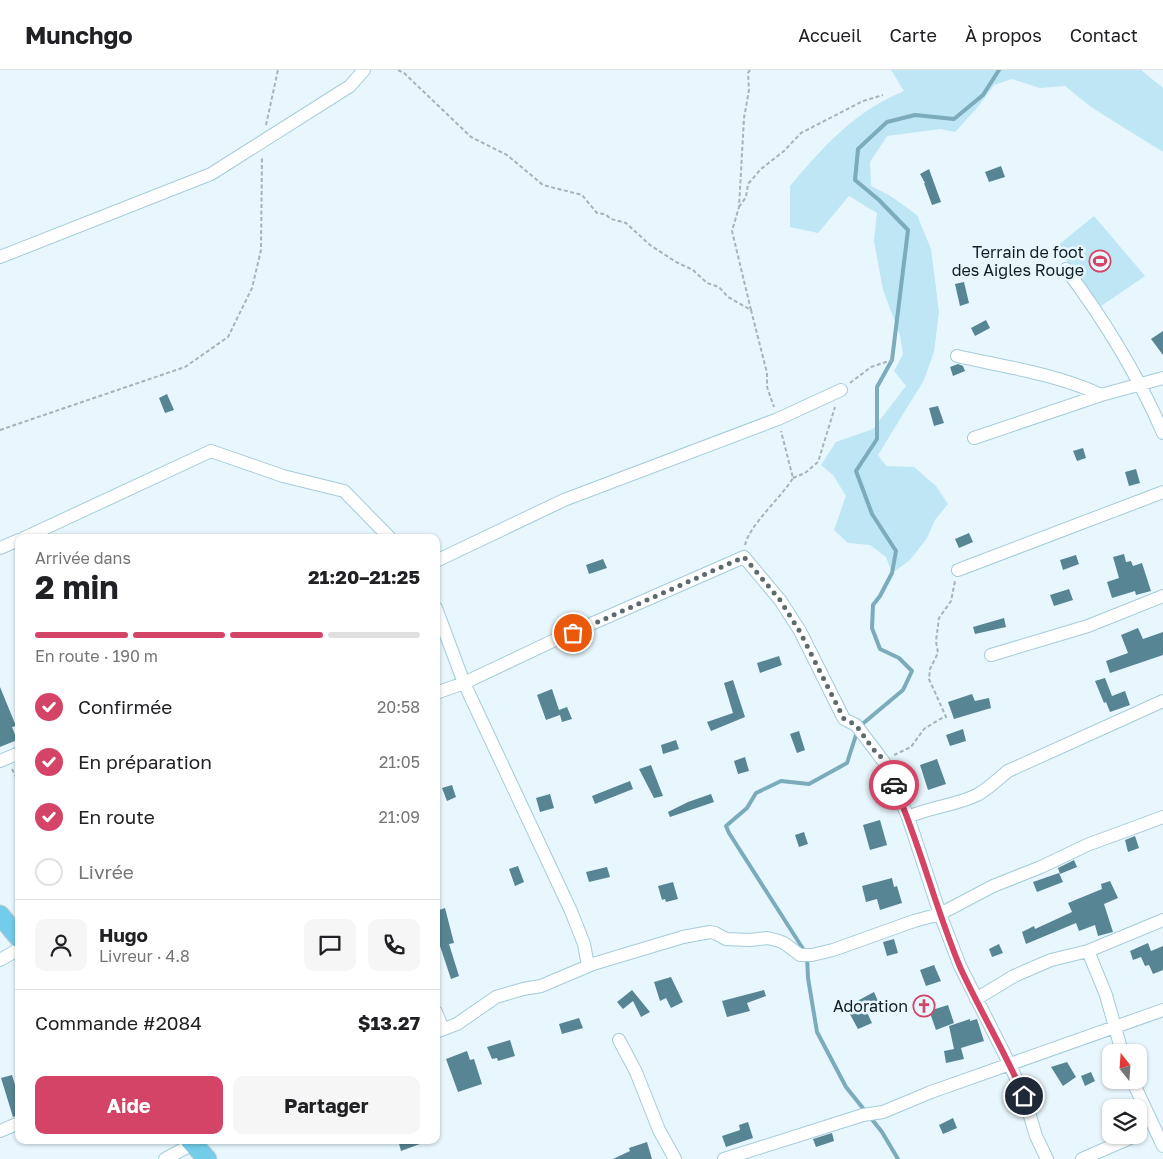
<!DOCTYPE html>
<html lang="fr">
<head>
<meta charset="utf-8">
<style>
	:root { --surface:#fff; --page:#f6f6f6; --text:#202124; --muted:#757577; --line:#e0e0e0; --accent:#d44466 }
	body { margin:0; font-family:"Golos Text",sans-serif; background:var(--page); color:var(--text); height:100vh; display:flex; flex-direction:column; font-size:19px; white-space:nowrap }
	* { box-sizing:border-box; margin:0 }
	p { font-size:16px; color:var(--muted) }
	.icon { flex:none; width:28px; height:28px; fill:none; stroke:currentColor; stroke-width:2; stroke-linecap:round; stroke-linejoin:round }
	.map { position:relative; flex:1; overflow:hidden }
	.side { position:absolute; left:15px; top:464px; width:425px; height:610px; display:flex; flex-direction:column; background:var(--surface); border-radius:10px; box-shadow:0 1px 4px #0004 }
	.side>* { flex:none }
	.needle { width:32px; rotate:343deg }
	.buttons { position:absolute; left:1102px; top:974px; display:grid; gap:10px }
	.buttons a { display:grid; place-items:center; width:45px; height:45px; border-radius:10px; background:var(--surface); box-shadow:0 1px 4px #0004; font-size:25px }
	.pin { position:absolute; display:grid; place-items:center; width:42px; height:42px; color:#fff; margin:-21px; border:2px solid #fff; border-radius:50%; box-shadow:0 1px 5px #0007 }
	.courier { position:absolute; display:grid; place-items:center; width:50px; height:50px; margin:-25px; border:4px solid #d44466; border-radius:50%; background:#fff; color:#222; box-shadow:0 1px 6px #0007 }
	.head em { font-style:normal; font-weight:700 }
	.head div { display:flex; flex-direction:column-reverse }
	.head { display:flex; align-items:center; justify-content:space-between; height:85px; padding:0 20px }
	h1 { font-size:32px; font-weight:700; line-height:38px }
	.bar { display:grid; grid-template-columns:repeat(4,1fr); gap:8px 5px; align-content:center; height:60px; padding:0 20px }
	.bar i { height:6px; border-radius:4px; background:var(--line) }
	.bar .selected { background:var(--accent) }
	.bar p { grid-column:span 4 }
	.line { display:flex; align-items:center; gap:12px; padding:0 20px; border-top:1px solid var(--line) }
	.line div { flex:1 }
	.round { display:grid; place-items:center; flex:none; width:52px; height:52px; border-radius:10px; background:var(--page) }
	ol { padding:0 20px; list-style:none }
	li { display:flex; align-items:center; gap:15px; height:55px }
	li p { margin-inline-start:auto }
	li .icon { padding:5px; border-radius:50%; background:var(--accent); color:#fff; stroke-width:4 }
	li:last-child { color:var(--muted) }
	li i { width:28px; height:28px; border:2px solid var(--line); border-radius:50% }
	.primary-button { display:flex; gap:10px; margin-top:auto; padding:10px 20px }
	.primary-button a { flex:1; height:58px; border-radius:10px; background:var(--accent); color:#fff; font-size:20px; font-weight:700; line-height:58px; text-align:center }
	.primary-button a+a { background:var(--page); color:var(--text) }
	header { display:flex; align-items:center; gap:30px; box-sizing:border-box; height:70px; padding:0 25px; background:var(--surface); border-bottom:1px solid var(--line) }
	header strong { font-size:24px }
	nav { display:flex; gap:28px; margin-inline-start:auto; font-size:18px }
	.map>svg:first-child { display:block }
	.green { fill:#bee6f4 }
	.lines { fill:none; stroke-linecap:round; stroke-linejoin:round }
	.stream { stroke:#7cabbb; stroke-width:4 }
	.building { fill:#578594 }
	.minor-casing { stroke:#a4ccda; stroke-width:14 }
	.highway-casing { stroke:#cfd2d3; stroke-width:21 }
	.path { stroke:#a4b4ba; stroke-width:2; stroke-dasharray:4 2.5; stroke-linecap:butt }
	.minor { stroke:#fff; stroke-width:12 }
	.highway { stroke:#73cdea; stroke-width:19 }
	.done { stroke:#5b6b70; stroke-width:5; stroke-dasharray:0 9 }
	.route { stroke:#d44466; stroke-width:6 }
	.labels { text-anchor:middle; stroke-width:5; stroke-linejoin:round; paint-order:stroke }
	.poi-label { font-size:16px; fill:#101f24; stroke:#e7f7fd; text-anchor:end }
</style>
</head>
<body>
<header>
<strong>Munchgo</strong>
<nav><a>Accueil</a><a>Carte</a><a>À propos</a><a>Contact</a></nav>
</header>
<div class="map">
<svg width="1163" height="1089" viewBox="0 0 1163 1089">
	<rect width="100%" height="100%" fill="#e7f7fd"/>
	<path class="green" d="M891 0H1141L1163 18V82L1091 37 1065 16 1040 18 1012 9 994 15 977 38 955 62 940 59 887 66 870 92 871 116 889 125 917 145 931 179 939 242 934 282 924 310 878 385 886 396 914 397 936 416 948 434 935 450 927 468 910 490 892 503 886 487 870 475 848 473 834 460 846 426 833 405 821 395 836 372 873 359 906 316 894 301 903 284 900 265 883 220 874 171 877 143 849 126 818 163 790 157V116C823 77 855 41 904 21Z
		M1094 146 1145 206 1101 236 1056 177Z"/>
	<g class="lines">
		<path class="stream" d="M860 656 903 620 912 601 899 588 880 579 872 558 873 535 880 526 892 503 896 481 872 444 856 401 877 369V317L892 290 908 160 879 130 855 110 858 79 887 52 915 45 954 49 983 25 999 0
			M857 662 847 693 809 714 781 711 756 723 747 738 726 756 729 763 807 885 808 908 817 962 846 1017 866 1042
			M870 1047 882 1062 898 1089"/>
	</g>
	<path class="building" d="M1001 96 1005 107 989 112 985 102Z
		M929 99 941 132 932 135 924 113H925L920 104Z
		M964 212 969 233 960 236 955 214Z
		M986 250 990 258 975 266 971 258Z
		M1163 261V285L1151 269Z
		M958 294 963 296 965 301 953 306 950 297Z
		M167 324 174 340 165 343 159 328Z
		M938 336 944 353 934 356 929 338Z
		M1083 378 1086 388 1077 391 1073 381Z
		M1136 399 1140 413 1129 416 1125 402Z
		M969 463 973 472 959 478 955 469Z
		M1124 484 1126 492 1131 491 1133 496 1142 493 1151 521 1136 525 1135 521 1112 528 1107 512 1119 508 1113 487Z
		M1076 485 1079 494 1063 500 1060 490Z
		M603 489 607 498 589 504 586 495Z
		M1069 519 1073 530 1054 536 1050 525Z
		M1004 548 1006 557 975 564 973 557Z
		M1138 558 1143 569 1163 562V585L1110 603 1106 591 1128 583 1121 565Z
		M779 586 782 595 760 603 757 593Z
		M1105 608 1112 626 1125 621 1130 635 1110 642 1106 632 1104 633 1095 611Z
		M733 610 745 647 711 661 707 652 733 643 724 613Z
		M0 617 16 656 12 657 17 670 0 677Z
		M552 619 559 640 567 637 572 649 562 652 560 645 546 650 537 625Z
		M972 624 975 631 989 628 991 638 954 649 948 632Z
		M963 659 966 671 950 676 946 665Z
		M799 661 805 680 797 683 790 664Z
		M676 670 679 679 663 684 661 675Z
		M745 687 749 701 738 704 734 691Z
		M937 689 946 714 928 720 920 695Z
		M651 695 663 726 654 728 639 699Z
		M630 711 633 719 595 734 592 726Z
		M452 715 456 727 447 731 442 718Z
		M550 724 554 738 540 742 536 728Z
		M711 724 714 732 670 747 668 742 688 732Z
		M880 750 887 775 870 780 863 755Z
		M804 762 808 774 799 777 795 765Z
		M1135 766 1139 778 1128 782 1125 770Z
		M1074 790 1077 797 1060 804 1058 798Z
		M518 796 524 812 515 816 509 799Z
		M607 797 610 807 589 812 586 802Z
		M1059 803 1063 812 1037 822 1033 812Z
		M892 808 894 817 897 816 902 833 880 840 877 829 866 832 862 816Z
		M1110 811 1118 828 1104 834 1113 862 1098 866 1095 855 1079 861 1076 853 1026 874 1022 862 1034 856 1035 859 1072 842 1068 833 1102 819 1101 814Z
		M673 812 678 829 666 832 665 829 662 830 658 816Z
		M445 838 454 873 449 874 459 906 451 909 436 864V841Z
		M894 869 898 883 887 886 883 872Z
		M1148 873 1151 881 1163 876V900L1153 904 1149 895 1145 896 1141 887 1133 890 1130 881Z
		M999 874 1003 883 992 887 989 879Z
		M934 895 941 911 926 916 920 900Z
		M671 907 683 932 671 938 666 928 660 931 654 912Z
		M632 920 650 942 641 947 633 931 623 939 617 932Z
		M764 920 766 926 747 933 750 941 727 947 722 931Z
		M874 922 878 931 865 938 872 953 858 959 846 937Z
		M948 935 954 953 936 960 930 943 933 942 932 940Z
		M579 948 583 958 562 964 559 954Z
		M970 949V951L977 949 984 971 961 978 964 989 946 993 944 981 954 979 949 956Z
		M510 970 515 986 498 991 497 988 492 989 487 977Z
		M467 981 470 990 474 989 482 1014 458 1022 446 989Z
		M1067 992 1076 1007 1063 1016 1051 997Z
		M1091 1002 1095 1011 1085 1016 1081 1006Z
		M12 1005 19 1028V1045L13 1047 1 1008Z
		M953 1048 957 1058 943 1064 939 1055Z
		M748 1052 753 1068 726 1077 722 1066 740 1060 739 1055Z
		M832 1063 834 1071 816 1077 813 1069Z
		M398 1070H428V1071L401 1081Z
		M647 1072 652 1089H613L630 1081 629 1078Z"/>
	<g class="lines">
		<g class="minor-casing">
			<path id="minor" d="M0 187 211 104 350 16 364 0
				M1066 199C1105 251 1137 303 1163 363
				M957 286C1002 296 1060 305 1101 325
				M974 368 1101 325 1163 308
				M24 468 211 381 283 406 344 421 390 468
				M0 478 19 470
				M436 491 564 430 778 349 841 320
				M958 500 1163 422
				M436 538 464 613 571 841 584 874 588 896
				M991 585 1088 556 1163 526
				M436 623 464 613 559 568 744 487 780 530 800 561 844 649 856 655 884 692 908 747 940 844 960 896 1010 995 1024 1026 1036 1066 1047 1089
				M0 691 19 683
				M908 747C930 737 957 735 977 725 988 719 998 709 1008 701L1163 631
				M1088 881 1106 925 1122 982
				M0 890 19 879
				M976 929 1014 906 1051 890 1088 881 1163 850
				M436 942 443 959
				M436 962 457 954 496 927 523 919 541 916 593 894 683 867 710 862 715 863 726 869 750 870 767 868 776 870 784 873 800 885H812L833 880 914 851 940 844 993 816 1041 797 1087 775 1163 747
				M619 970 636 1002 659 1060 675 1089
				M1132 1010 1163 1076
				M0 1061 19 1053
				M165 1089 200 1070
				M724 1089 863 1045 883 1042 931 1022 1163 940
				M1082 1089 1137 1065"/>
		</g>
		<g class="highway-casing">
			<path id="highway" d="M0 845 19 868
				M190 1070 207 1089"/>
		</g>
		<path class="path" d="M398 0 404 3 471 67 507 85 543 115 582 125 597 143 605 144 611 149 626 153 650 175 676 192 693 200 707 213 719 217 728 227 751 240 767 303V317L774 337
			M750 0 748 3 749 20 744 48 739 137 732 161 751 240
			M266 55 278 0
			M739 137 746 127 748 114 761 99 784 81 801 63 863 31 883 25
			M850 313 871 297 892 290
			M0 360 185 297 228 267 252 218 261 180 262 86
			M793 408 805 403 818 392 835 337
			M745 475C750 454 781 428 793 408L781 361
			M894 685 911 677 924 659 940 649 946 647 929 609 930 599 938 583 936 571 939 548 951 531 955 511
			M12 699 19 713"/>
		<use href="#minor" class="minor"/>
		<use href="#highway" class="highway"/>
	</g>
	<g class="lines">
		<path class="done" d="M573 563 744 487 780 530 800 562 844 649 856 655 873 679 882 688 894 715"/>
		<path class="route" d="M894 715C920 774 935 837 960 897 980 941 1005 982 1024 1026"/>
	</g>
	<defs>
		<g id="stadium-ring" transform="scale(1.125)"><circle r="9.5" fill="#e7f7fd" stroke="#d44466" stroke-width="1.5"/><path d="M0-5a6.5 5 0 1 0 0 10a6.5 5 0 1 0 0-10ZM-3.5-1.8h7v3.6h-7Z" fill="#d44466"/></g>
		<g id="church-ring" transform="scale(1.125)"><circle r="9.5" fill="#e7f7fd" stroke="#d44466" stroke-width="1.5"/><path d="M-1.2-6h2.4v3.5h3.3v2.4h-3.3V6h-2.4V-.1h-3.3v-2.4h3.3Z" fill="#d44466"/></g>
	</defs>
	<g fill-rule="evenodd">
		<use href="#stadium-ring" x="1100" y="191"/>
		<use href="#church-ring" x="924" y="936"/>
	</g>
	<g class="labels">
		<g class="poi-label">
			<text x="1084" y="188">Terrain de foot<tspan x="1084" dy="18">des Aigles Rouge</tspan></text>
			<text x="908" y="942">Adoration</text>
		</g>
	</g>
</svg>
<div class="buttons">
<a><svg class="needle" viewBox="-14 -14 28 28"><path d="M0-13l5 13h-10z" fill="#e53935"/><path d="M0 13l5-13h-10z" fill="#757577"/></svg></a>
<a><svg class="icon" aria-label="layers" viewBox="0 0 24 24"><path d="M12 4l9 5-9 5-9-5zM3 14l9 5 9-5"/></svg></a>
</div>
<div class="pin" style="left:573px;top:563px;background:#ea580c"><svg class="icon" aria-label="bag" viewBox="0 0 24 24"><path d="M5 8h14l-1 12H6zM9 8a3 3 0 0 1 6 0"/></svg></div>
<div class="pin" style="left:1024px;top:1026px;background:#1f2937"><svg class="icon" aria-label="home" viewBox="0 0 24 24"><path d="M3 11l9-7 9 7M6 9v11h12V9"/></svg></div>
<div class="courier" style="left:894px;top:715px"><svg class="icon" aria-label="car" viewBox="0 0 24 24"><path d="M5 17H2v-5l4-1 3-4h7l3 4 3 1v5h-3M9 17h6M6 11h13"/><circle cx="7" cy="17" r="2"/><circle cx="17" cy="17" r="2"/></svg></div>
<section class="side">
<div class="head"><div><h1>2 min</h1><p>Arrivée dans</p></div><em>21:20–21:25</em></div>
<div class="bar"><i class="selected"></i><i class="selected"></i><i class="selected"></i><i></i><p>En route · 190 m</p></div>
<ol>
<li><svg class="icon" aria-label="check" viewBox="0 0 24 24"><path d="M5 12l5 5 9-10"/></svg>Confirmée<p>20:58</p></li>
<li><svg class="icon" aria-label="check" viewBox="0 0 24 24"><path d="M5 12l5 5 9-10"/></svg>En préparation<p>21:05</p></li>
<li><svg class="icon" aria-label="check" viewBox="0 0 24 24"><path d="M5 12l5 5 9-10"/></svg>En route<p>21:09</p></li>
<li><i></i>Livrée</li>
</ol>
<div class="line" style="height:90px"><a class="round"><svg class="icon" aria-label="person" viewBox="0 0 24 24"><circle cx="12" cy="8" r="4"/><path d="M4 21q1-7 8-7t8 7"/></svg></a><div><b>Hugo</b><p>Livreur · 4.8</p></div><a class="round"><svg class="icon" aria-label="chat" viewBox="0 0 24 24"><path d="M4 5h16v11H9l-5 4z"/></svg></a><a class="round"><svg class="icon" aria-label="phone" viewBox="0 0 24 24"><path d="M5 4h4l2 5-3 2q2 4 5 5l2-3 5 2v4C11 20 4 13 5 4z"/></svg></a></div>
<div class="line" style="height:65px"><div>Commande #2084</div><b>$13.27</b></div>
<div class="primary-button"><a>Aide</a><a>Partager</a></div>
</section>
</div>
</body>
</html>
